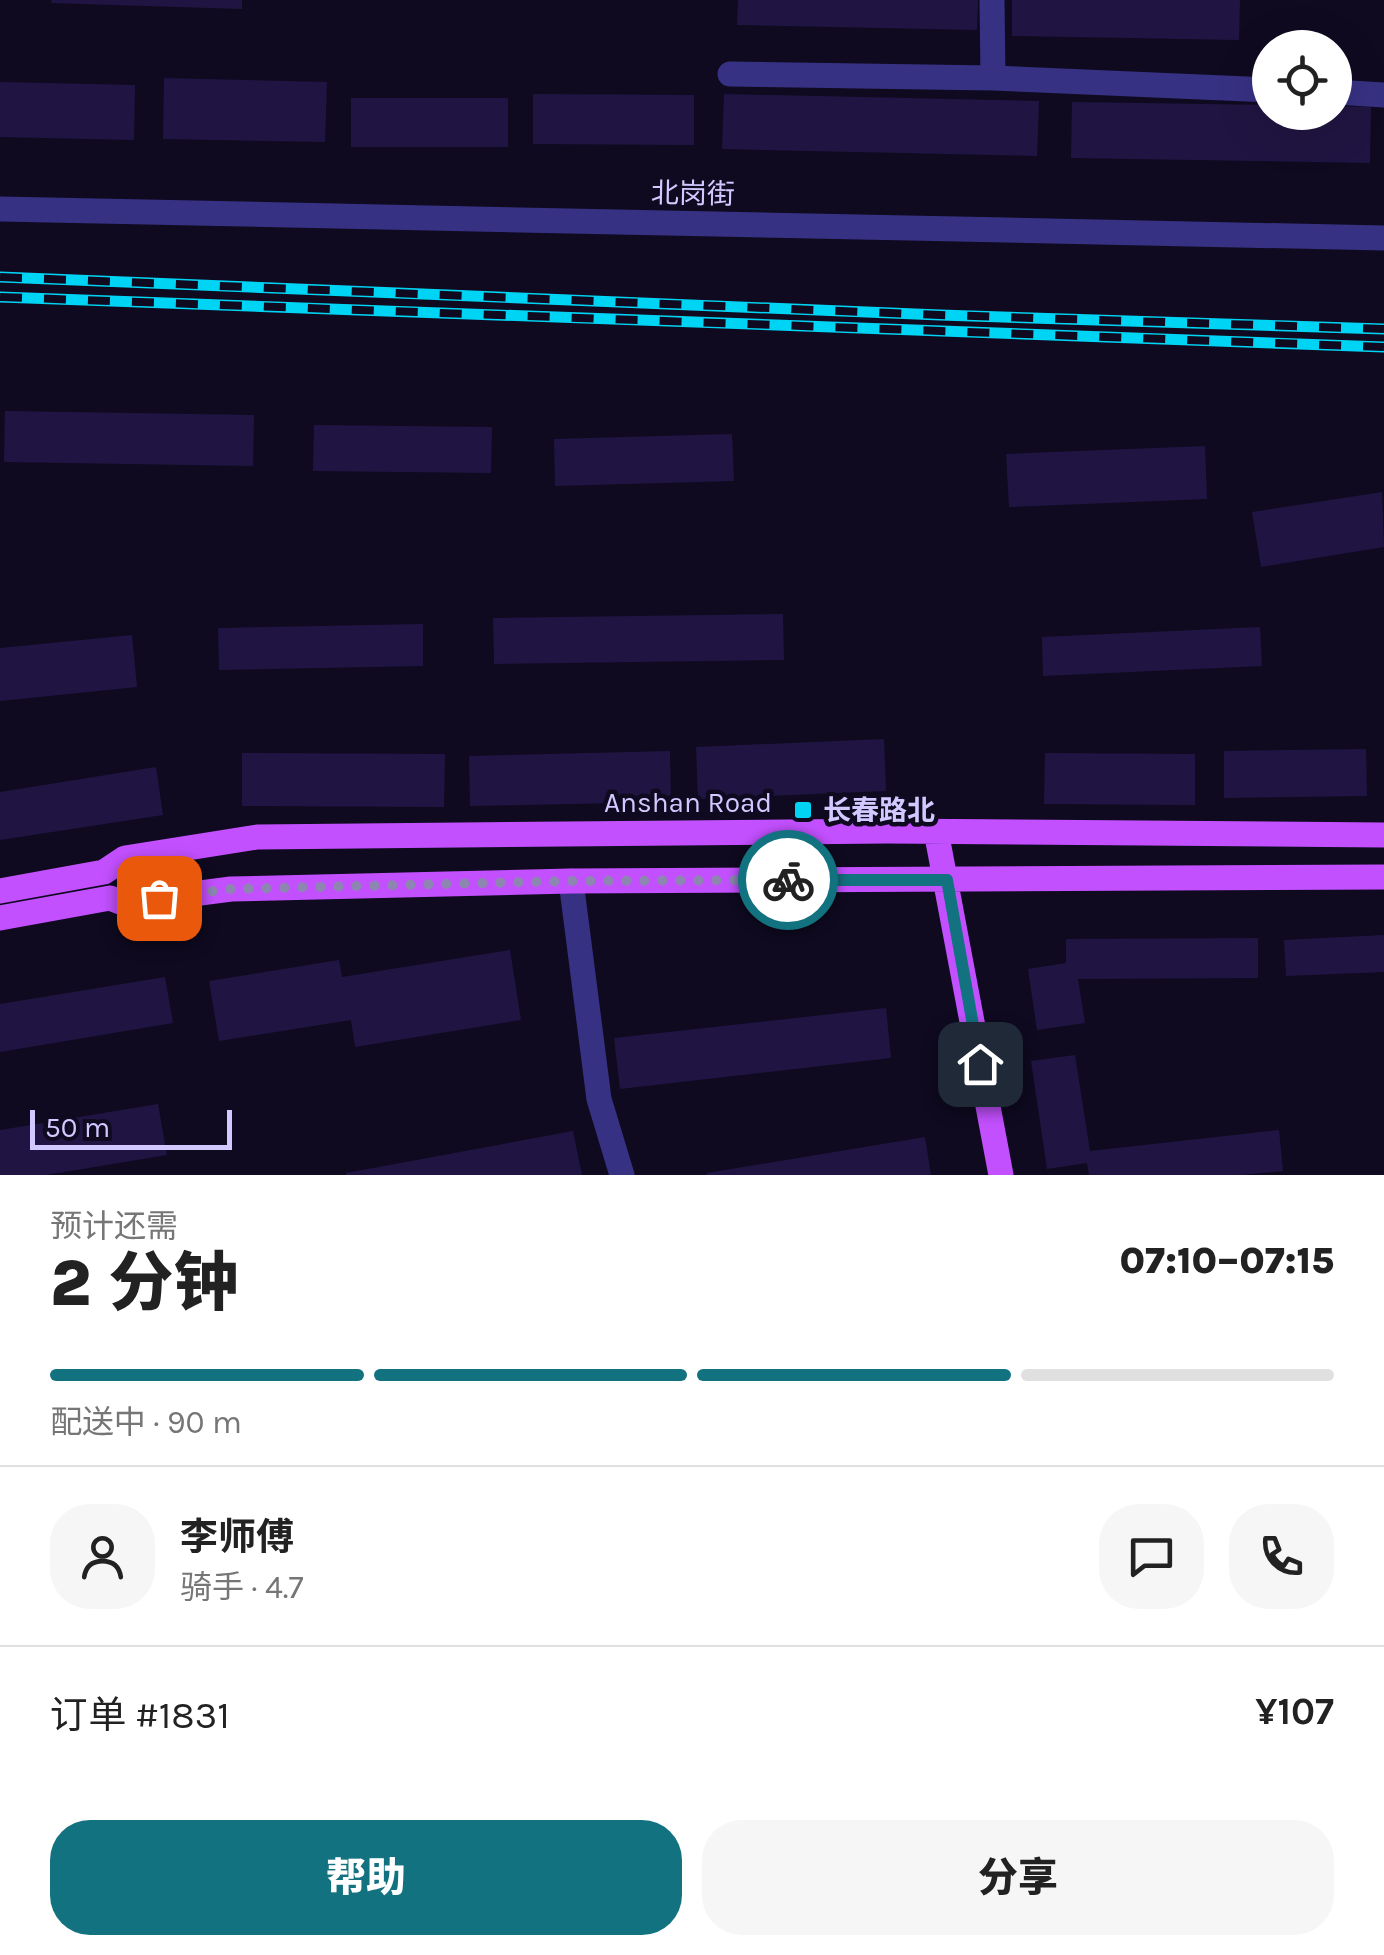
<!DOCTYPE html>
<html lang="zh">
<head>
<meta charset="utf-8">
<style>
	:root { --surface:#fff; --page:#f6f6f6; --text:#222; --muted:#767676; --line:#e0e0e0; --accent:#137280 }
	body { margin:0; font-family:Karla,"Noto Sans SC",sans-serif; background:var(--page); color:var(--text); height:100vh; display:flex; flex-direction:column; font-size:38px; white-space:nowrap }
	* { box-sizing:border-box; margin:0 }
	p { font-size:32px; color:var(--muted) }
	.icon { flex:none; width:55px; height:55px; fill:none; stroke:currentColor; stroke-width:2; stroke-linecap:round; stroke-linejoin:round }
	.map { position:relative; height:1175px; overflow:hidden }
	.details { display:flex; flex-direction:column; background:var(--surface); flex:1 }
	.details>* { flex:none }
	.buttons { position:absolute; left:1252px; top:30px; display:grid; gap:20px }
	.buttons a { display:grid; place-items:center; width:100px; height:100px; border-radius:50%; background:var(--surface); box-shadow:0 10px 40px #0002; font-size:50px }
	.scale { position:absolute; left:30px; bottom:25px; width:202px; box-sizing:border-box; padding-left:10px; border:5px solid #d1c9ff; border-top:0; font-size:28px; line-height:35px; white-space:nowrap; color:#d1c9ff; -webkit-text-stroke:8px #0f0a20; paint-order:stroke }
	.pin { position:absolute; display:grid; place-items:center; width:85px; height:85px; color:#fff; margin:-42px; border-radius:20px; box-shadow:0 5px 15px #0006 }
	.courier { position:absolute; display:grid; place-items:center; width:100px; height:100px; margin:-50px; border:8px solid #137280; border-radius:50%; background:#fff; color:#222; box-shadow:0 2px 12px #0007 }
	.overview em { font-style:normal; font-weight:800 }
	.overview div { display:flex; flex-direction:column-reverse }
	.overview { display:flex; align-items:center; justify-content:space-between; height:170px; padding:0 50px }
	h1 { font-size:65px; font-weight:800; line-height:75px }
	.bar { display:grid; grid-template-columns:repeat(4,1fr); gap:15px 10px; align-content:center; height:120px; padding:0 50px }
	.bar i { height:12px; border-radius:8px; background:var(--line) }
	.bar .on { background:var(--accent) }
	.bar p { grid-column:span 4 }
	.line { display:flex; align-items:center; gap:25px; padding:0 50px; border-top:2px solid var(--line) }
	.line div { flex:1 }
	.round { display:grid; place-items:center; flex:none; width:105px; height:105px; border-radius:40px; background:var(--page) }
	.action { display:flex; gap:20px; margin-top:auto; padding:20px 50px }
	.action a { flex:1; height:115px; border-radius:40px; background:var(--accent); color:#fff; font-size:40px; font-weight:800; line-height:115px; text-align:center }
	.action a+a { background:var(--page); color:var(--text) }
	.map>svg:first-child { display:block }
	.building { fill:#201542 }
	.lines { fill:none; stroke-linecap:round; stroke-linejoin:round }
	.minor { stroke:#373183; stroke-width:25 }
	.major { stroke:#c350ff; stroke-width:25 }
	.rail-casing { stroke:#00d4f4; stroke-width:11 }
	.rail { stroke:#0f0a20; stroke-width:8; stroke-dasharray:22; stroke-linecap:butt }
	.done { stroke:#8d86b1; stroke-width:10; stroke-dasharray:0 18 }
	.route { stroke:#137280; stroke-width:12 }
	.poi-dot { fill:#00d4f4; stroke:#0f0a20; stroke-width:4 }
	.labels { text-anchor:middle; stroke-width:9; stroke-linejoin:round; paint-order:stroke }
	.street-label { font-size:28px; fill:#d1c9ff; stroke:#0f0a20 }
	.poi-label { font-size:28px; font-weight:bold; fill:#d1c9ff; stroke:#0f0a20; text-anchor:start }
</style>
</head>
<body>
<div class="map">
<svg width="1384" height="1175" viewBox="0 0 1384 1175">
	<rect width="100%" height="100%" fill="#0f0a20"/>
	<path class="building" d="M52 0H242V9L51 3Z
		M738 0H978L977 30 737 25Z
		M1012 0H1240L1239 40 1012 36Z
		M164 78 327 82 325 142 163 139Z
		M0 82 135 85 134 140 0 137Z
		M533 94 694 95V145L533 144Z
		M724 94 1039 101 1037 156 722 149Z
		M351 98H508V147H351Z
		M1072 102 1270 105V112H1335V106L1371 107 1370 163 1071 158Z
		M5 411 254 415 253 466 4 462Z
		M314 425 492 427 491 473 313 471Z
		M732 434 734 481 555 486 554 439Z
		M1205 446 1207 499 1009 507 1006 454Z
		M1382 492 1384 547 1261 567 1252 512Z
		M783 614 784 660 494 664 493 618Z
		M423 624V666L219 670 218 628Z
		M1260 627 1262 666 1043 676 1042 637Z
		M132 635 137 687 0 701V648Z
		M884 739 886 791 698 799 696 747Z
		M1366 749 1367 796 1224 798V751Z
		M670 751 671 802 470 806 469 756Z
		M242 753 445 754 444 807 242 806Z
		M1045 753 1195 754V805L1044 804Z
		M156 767 163 815 0 840V792Z
		M1384 935V972L1286 976 1284 940Z
		M1258 938V978L1078 979 1085 1023 1037 1030 1028 969 1066 963V939Z
		M510 950 521 1020 355 1047 351 1020 219 1041 209 981 339 960 342 977Z
		M165 977 173 1023 0 1052V1004Z
		M886 1008 891 1058 620 1089 614 1038Z
		M1075 1055 1090 1151 1279 1130 1283 1171 1241 1175H1089L1087 1163 1047 1169 1031 1061Z
		M158 1104 167 1155 46 1175H0V1130Z
		M573 1131 582 1175H346V1173Z
		M925 1137 931 1175H707V1173Z"/>
	<g class="lines">
		<path class="minor" d="M992 0 993 78
			M730 74 993 78 1270 90
			M1335 92 1384 95
			M0 209 1384 238
			M571 881 599 1099 622 1175"/>
		<path class="major" d="M936 831 1001 1175
			M0 891 104 872 125 858 257 837 887 831 1384 835
			M0 918 110 898 123 903 231 889 571 881 1384 877"/>
		<g class="rail-casing">
			<path id="rail" d="M0 277 940 315 1384 329
				M0 297 1384 347"/>
		</g>
		<use href="#rail" class="rail"/>
	</g>
	<g class="lines">
		<path class="done" d="M159 898 231 889 572 881 788 880"/>
		<path class="route" d="M788 880H947L980 1064"/>
	</g>
	<rect class="poi-dot" x="793" y="800" width="20" height="20" rx="5"/>
	<g class="labels">
		<g class="street-label">
			<text transform="translate(693 193) rotate(1)" y="10">北岗街</text>
			<text x="688" y="812">Anshan Road</text>
		</g>
		<g class="poi-label">
			<text x="823" y="820">长春路北</text>
		</g>
	</g>
</svg>
<div class="buttons">
<a><svg class="icon" aria-label="locate" viewBox="0 0 24 24"><circle cx="12" cy="12" r="6"/><path d="M12 2v4M12 18v4M2 12h4M18 12h4"/></svg></a>
</div>
<div class="scale">50 m</div>
<div class="pin" style="left:159px;top:898px;background:#ea580c"><svg class="icon" aria-label="bag" viewBox="0 0 24 24"><path d="M5 8h14l-1 12H6zM9 8a3 3 0 0 1 6 0"/></svg></div>
<div class="pin" style="left:980px;top:1064px;background:#1f2937"><svg class="icon" aria-label="home" viewBox="0 0 24 24"><path d="M3 11l9-7 9 7M6 9v11h12V9"/></svg></div>
<div class="courier" style="left:788px;top:880px"><svg class="icon" aria-label="bike" viewBox="0 0 24 24"><circle cx="6" cy="16" r="4"/><circle cx="18" cy="16" r="4"/><path d="M6 16l4-8h5l3 8M10 8l3 8H6M13 5h3"/></svg></div>
</div>
<section class="details">
<div class="overview"><div><h1>2 分钟</h1><p>预计还需</p></div><em>07:10–07:15</em></div>
<div class="bar"><i class="on"></i><i class="on"></i><i class="on"></i><i></i><p>配送中 · 90 m</p></div>
<div class="line" style="height:180px"><a class="round"><svg class="icon" aria-label="person" viewBox="0 0 24 24"><circle cx="12" cy="8" r="4"/><path d="M4 21q1-7 8-7t8 7"/></svg></a><div><b>李师傅</b><p>骑手 · 4.7</p></div><a class="round"><svg class="icon" aria-label="chat" viewBox="0 0 24 24"><path d="M4 5h16v11H9l-5 4z"/></svg></a><a class="round"><svg class="icon" aria-label="phone" viewBox="0 0 24 24"><path d="M5 4h4l2 5-3 2q2 4 5 5l2-3 5 2v4C11 20 4 13 5 4z"/></svg></a></div>
<div class="line" style="height:130px"><div>订单 #1831</div><b>¥107</b></div>
<div class="action"><a>帮助</a><a>分享</a></div>
</section>
</body>
</html>
